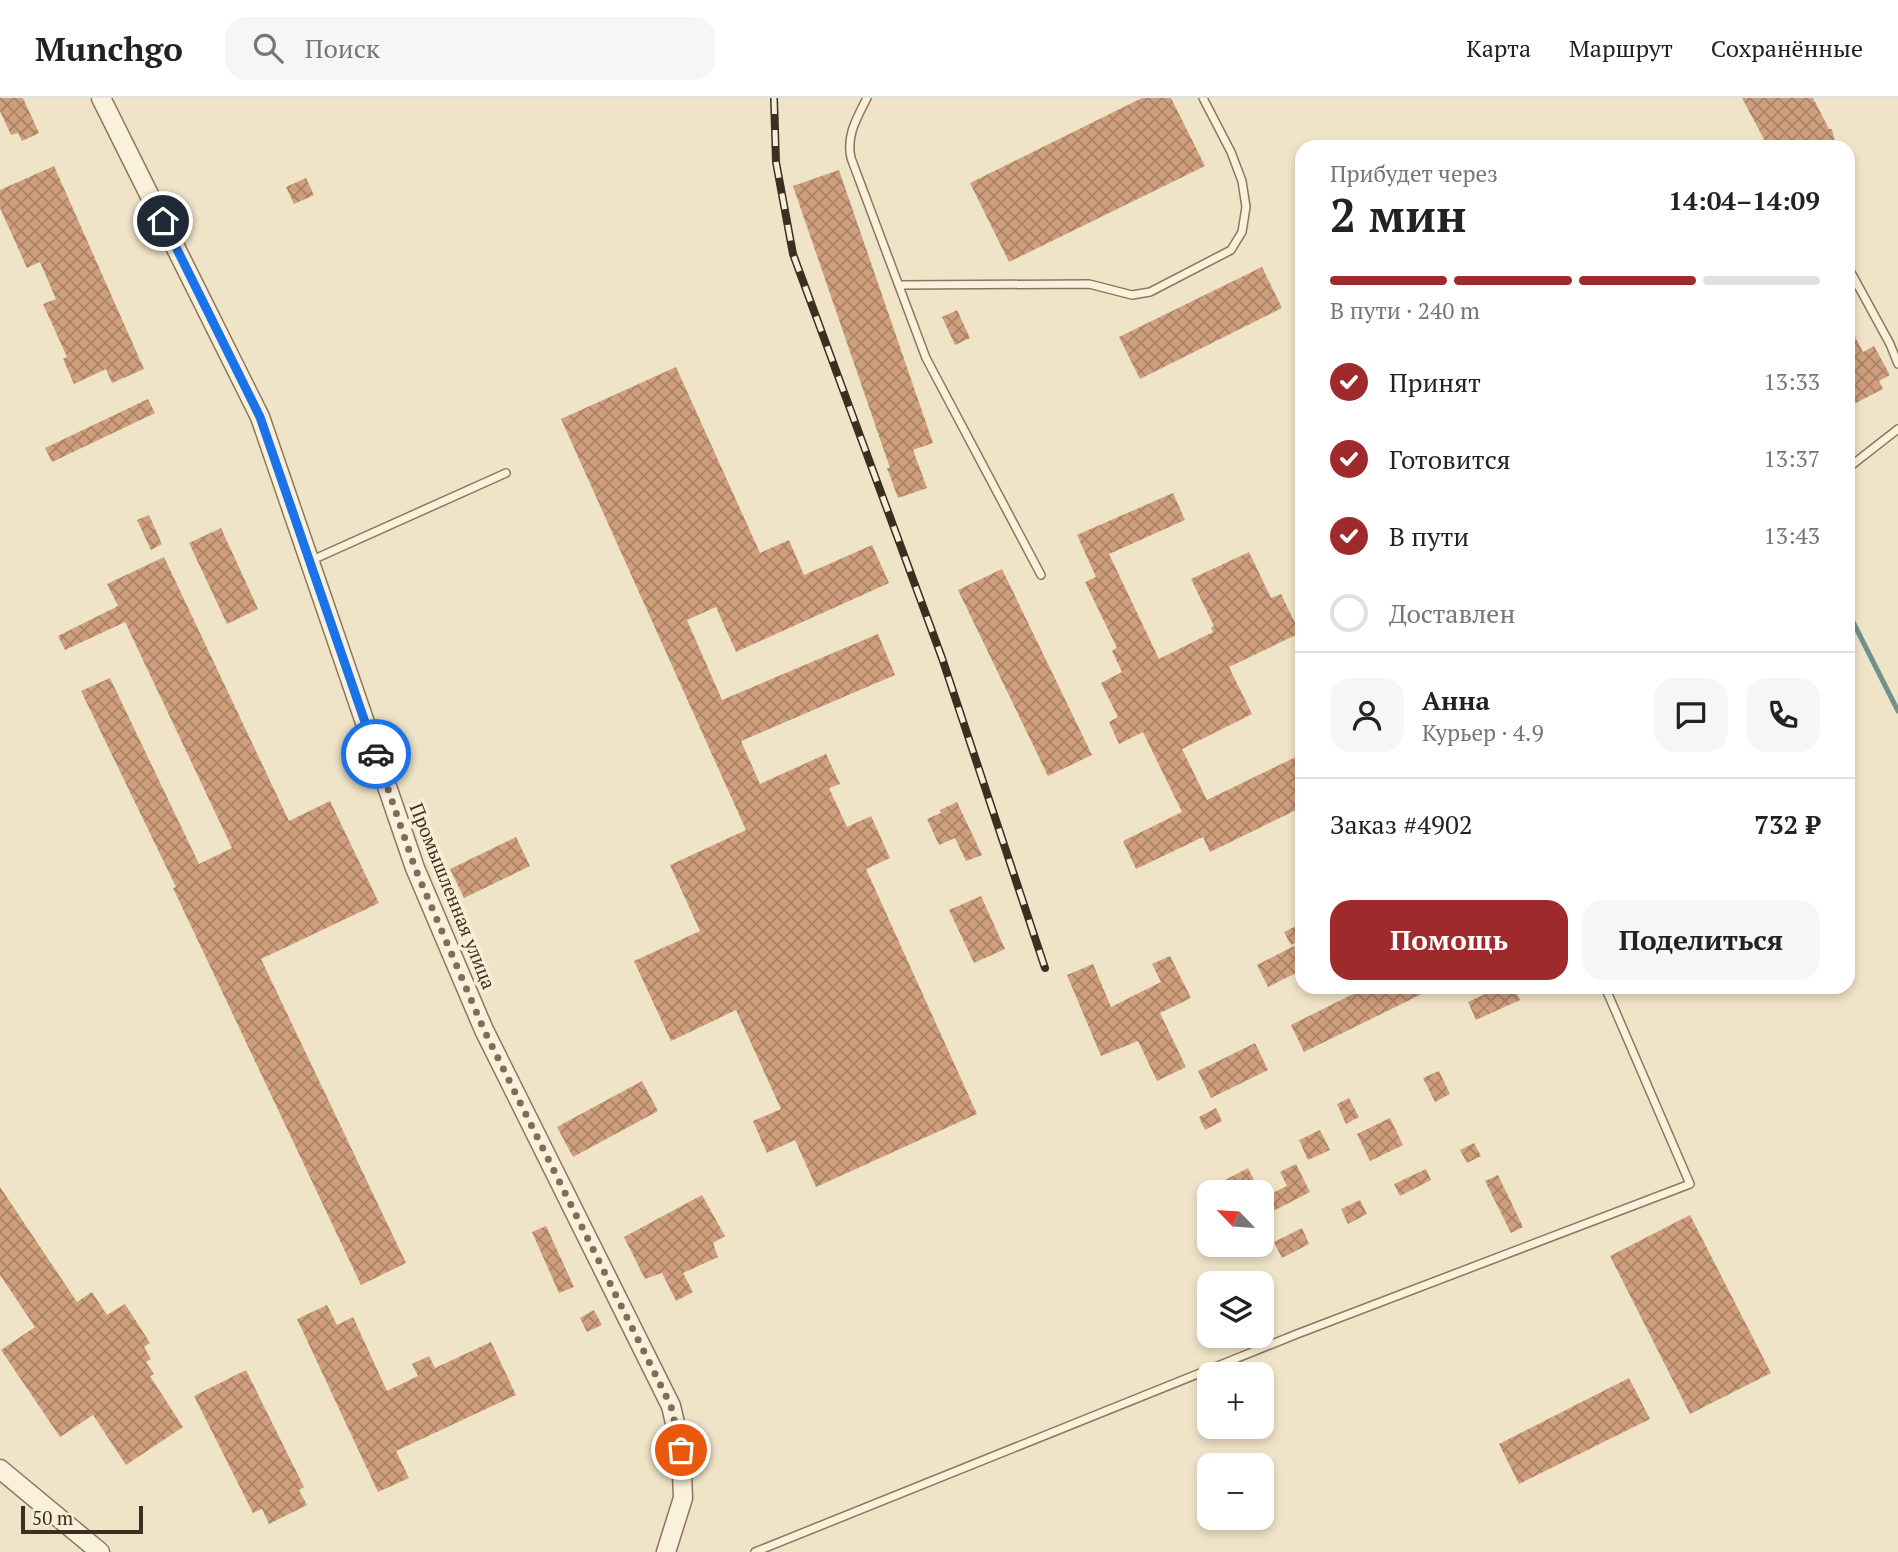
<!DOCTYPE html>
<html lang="ru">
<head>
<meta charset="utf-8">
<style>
	:root { --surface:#fff; --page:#f6f6f6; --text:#222; --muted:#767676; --line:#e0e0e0; --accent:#9e2a2b }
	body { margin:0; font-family:"PT Serif",serif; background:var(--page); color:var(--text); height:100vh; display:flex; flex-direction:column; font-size:26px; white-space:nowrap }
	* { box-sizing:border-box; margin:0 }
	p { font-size:23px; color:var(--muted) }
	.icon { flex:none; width:38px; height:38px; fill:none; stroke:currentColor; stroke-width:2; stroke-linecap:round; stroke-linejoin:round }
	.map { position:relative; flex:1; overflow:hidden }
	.details { position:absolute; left:1295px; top:42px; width:560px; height:854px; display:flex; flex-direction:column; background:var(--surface); border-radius:21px; box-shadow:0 4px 10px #0003 }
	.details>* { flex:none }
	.needle { width:46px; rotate:295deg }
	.tools { position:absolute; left:1197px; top:1082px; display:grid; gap:14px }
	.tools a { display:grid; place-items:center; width:77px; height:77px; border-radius:14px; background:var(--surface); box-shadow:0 4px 10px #0003; font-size:35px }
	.scale { position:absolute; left:21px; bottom:18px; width:122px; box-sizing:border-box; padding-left:7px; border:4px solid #3d2e20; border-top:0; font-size:19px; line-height:24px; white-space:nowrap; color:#3d2e20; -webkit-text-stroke:5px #f7eed8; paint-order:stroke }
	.pin { position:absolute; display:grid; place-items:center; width:60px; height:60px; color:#fff; margin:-30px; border:4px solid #fff; border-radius:50%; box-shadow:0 2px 7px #0007 }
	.courier { position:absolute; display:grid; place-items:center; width:70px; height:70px; margin:-35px; border:5px solid #1a73e8; border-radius:50%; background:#fff; color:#222; box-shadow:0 2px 9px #0007 }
	.headline em { font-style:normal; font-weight:700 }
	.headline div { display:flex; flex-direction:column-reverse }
	.headline { display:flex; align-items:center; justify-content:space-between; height:119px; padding:0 35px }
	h1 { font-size:46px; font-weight:700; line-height:52px }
	.bar { display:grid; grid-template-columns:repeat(4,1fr); gap:10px 7px; align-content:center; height:84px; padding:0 35px }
	.bar i { height:9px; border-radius:5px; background:var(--line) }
	.bar .current { background:var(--accent) }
	.bar p { grid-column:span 4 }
	.line { display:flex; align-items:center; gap:18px; padding:0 35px; border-top:2px solid var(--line) }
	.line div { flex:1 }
	.round { display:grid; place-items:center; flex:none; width:74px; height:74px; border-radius:21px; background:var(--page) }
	ol { padding:0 35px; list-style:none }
	li { display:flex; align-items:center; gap:21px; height:77px }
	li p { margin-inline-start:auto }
	li .icon { padding:7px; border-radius:50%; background:var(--accent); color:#fff; stroke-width:4 }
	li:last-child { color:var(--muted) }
	li i { width:38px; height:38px; border:4px solid var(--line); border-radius:50% }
	.button { display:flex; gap:14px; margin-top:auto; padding:14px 35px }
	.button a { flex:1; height:80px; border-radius:21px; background:var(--accent); color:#fff; font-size:28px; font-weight:700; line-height:80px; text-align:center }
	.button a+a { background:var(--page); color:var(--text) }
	header { display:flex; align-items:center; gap:42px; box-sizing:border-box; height:98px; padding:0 35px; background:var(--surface); border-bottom:2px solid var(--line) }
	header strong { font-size:33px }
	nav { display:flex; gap:38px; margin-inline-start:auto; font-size:24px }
	.search { width:490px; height:63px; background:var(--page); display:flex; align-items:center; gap:18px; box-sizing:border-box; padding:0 24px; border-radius:21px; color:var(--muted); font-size:26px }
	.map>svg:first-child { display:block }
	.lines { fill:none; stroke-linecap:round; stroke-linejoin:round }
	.stream { stroke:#6f938a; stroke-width:5 }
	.building { fill:url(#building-cross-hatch) }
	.service-casing { stroke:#8d765c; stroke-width:10 }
	.tertiary-casing { stroke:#8d765c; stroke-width:21 }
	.service { stroke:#faf1dc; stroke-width:7 }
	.tertiary { stroke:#faf1dc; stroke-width:18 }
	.rail-casing { stroke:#3d2e20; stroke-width:8 }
	.rail { stroke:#f7eed8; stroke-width:5; stroke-dasharray:16; stroke-linecap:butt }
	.done { stroke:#7c6e5b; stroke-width:7; stroke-dasharray:0 12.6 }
	.route { stroke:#1a73e8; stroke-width:9 }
	.labels { text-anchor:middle; stroke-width:7; stroke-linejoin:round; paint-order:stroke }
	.street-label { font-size:19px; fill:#3d2e20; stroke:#f7eed8 }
</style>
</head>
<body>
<header>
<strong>Munchgo</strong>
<div class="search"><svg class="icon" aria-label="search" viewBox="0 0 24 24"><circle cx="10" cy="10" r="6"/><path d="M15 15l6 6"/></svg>Поиск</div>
<nav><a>Карта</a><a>Маршрут</a><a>Сохранённые</a></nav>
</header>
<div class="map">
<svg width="1898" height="1454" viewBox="0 0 1898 1454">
	<defs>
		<pattern id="building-cross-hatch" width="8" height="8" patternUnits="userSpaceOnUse" patternTransform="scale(1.75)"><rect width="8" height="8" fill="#cf9f7d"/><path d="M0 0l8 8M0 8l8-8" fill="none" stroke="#a98266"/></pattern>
	</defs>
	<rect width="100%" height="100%" fill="#f0e4c8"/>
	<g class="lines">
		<path class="stream" d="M1848 514 1898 613"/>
	</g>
	<path class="building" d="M0 0H23L39 35 22 43 18 35 11 37 0 13Z
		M1142 0H1171L1205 68 1009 164 970 85Z
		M1742 0H1813L1829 31H1832L1835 44 1826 49H1768Z
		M54 68 144 271 112 285 106 271 74 286 63 261 67 259 43 206 56 201 40 164 27 170 0 110V92Z
		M839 72 933 345 913 352 927 390 898 400 887 370H890L793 88Z
		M306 80 314 97 294 106 286 89Z
		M1262 169 1282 210 1140 281 1119 239Z
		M957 212 970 240 955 247 942 219Z
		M1848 225 1863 254 1874 248 1890 277 1879 283 1883 291 1848 309Z
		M676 269 760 455 789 442 804 477 872 447 889 485 736 554 716 509 687 522 722 602 878 536 895 577 741 643 760 686 826 656 840 686 829 690 847 729 871 718 890 760 866 771 977 1016 816 1089 795 1042 767 1055 753 1023 781 1011 736 912 671 943 634 863 700 833 670 767 746 732 561 321Z
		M148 301 155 315 52 364 45 350Z
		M1173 395 1185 422 1109 456 1159 561 1213 534 1211 530 1214 528 1191 481 1249 454 1271 500 1281 496 1300 535 1229 569 1252 616 1182 651 1207 702 1302 656V709L1210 754 1203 739 1136 771 1123 743 1182 714 1143 634 1119 646 1109 624 1118 619 1101 585 1122 574 1112 553 1117 550 1085 484 1096 479 1077 437Z
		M149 417 162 446 151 452 137 422Z
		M221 430 258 511 227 526 189 445Z
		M164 459 289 723 330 703 379 805 261 861 406 1165 361 1187 173 790 176 789 81 593 110 580 199 766 232 750 125 524 65 552 58 538 118 508 107 486Z
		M1002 471 1092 657 1048 678 958 492Z
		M957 704 982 757 966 763 955 740 939 747 927 721 941 715 940 712Z
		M516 739 530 768 464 800 450 771Z
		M981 798 1005 851 974 865 949 812Z
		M1298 827 1302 841 1291 847 1284 834Z
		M1294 848 1302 865V872L1268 889 1257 867Z
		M1170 858 1191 900 1160 915 1186 969 1157 983 1138 943 1101 958 1067 877 1093 866 1111 909 1161 884 1152 866Z
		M1367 889H1436L1304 954 1291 927Z
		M1500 889H1514L1520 902 1476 922 1468 904Z
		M1255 945 1268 972 1211 1000 1198 973Z
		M1439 973 1450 996 1435 1004 1423 980Z
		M642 983 658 1013 573 1059 557 1029Z
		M1349 1000 1359 1019 1346 1026 1337 1006Z
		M1216 1010 1222 1023 1205 1032 1199 1019Z
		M1390 1020 1403 1047 1370 1063 1357 1036Z
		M1320 1032 1330 1052 1308 1062 1299 1042Z
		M1474 1045 1481 1058 1467 1065 1460 1052Z
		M1296 1066 1310 1094 1262 1119V1100L1287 1088 1280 1074Z
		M1248 1070 1260 1094H1231L1225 1082Z
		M1426 1071 1431 1082 1400 1098 1394 1086Z
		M1498 1077 1523 1129 1511 1135 1485 1083Z
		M0 1089 77 1204 92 1194 107 1217 125 1206 150 1245 144 1249 151 1261 146 1264 154 1276 150 1278 183 1329 126 1367 93 1317 60 1339 1 1252 35 1229 0 1177Z
		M702 1097 725 1138 713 1145 718 1159 683 1175 693 1194 676 1203 662 1175 645 1181 624 1139Z
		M1360 1102 1367 1116 1348 1126 1341 1111Z
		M1690 1117 1771 1275 1690 1316 1610 1158Z
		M546 1128 574 1189 559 1195 532 1134Z
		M1302 1130 1309 1146 1282 1160 1274 1144Z
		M327 1207 337 1227 353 1219 387 1293 418 1278 412 1266 429 1258 435 1270 491 1244 516 1297 396 1353 409 1380 378 1394 297 1221Z
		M594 1212 602 1227 587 1234 580 1220Z
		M246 1272 304 1389 299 1392 307 1407 269 1426 262 1411 253 1415 194 1298Z
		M1629 1280 1650 1321 1519 1386 1499 1346Z"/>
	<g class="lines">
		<g class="service-casing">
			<path id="service" d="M867 0C857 20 846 37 851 60L926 260 1041 477
				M1848 169 1890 246 1898 266
				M899 187 1089 186 1132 197 1150 194 1231 152 1242 134 1246 109 1242 83 1231 54 1203 0
				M1848 370 1898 331
				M310 463 506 375
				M755 1454 1297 1236 1690 1086 1605 889"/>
		</g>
		<g class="tertiary-casing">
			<path id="tertiary" d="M101 0 260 319 415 770 484 932 671 1308 681 1351 683 1400 666 1454
				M0 1371 100 1454"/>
		</g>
		<use href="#service" class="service"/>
		<use href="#tertiary" class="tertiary"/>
		<g class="rail-casing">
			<path id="rail" d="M774 0 776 64 793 156 942 560 1045 870"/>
		</g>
		<use href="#rail" class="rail"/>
	</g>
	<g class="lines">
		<path class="done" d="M376 656 415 770 484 932 671 1308 681 1352"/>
		<path class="route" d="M163 123 260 319 376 656"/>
	</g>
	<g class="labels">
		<g class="street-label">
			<text transform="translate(453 798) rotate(68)" y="7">Промышленная улица</text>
		</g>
	</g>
</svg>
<div class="tools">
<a><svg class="needle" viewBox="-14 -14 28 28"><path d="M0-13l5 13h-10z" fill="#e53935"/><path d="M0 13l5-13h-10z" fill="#767676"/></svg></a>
<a><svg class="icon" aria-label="layers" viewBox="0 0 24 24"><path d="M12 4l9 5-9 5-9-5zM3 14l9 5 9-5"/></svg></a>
<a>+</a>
<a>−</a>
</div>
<div class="scale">50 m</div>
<div class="pin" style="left:681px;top:1352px;background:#ea580c"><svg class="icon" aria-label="bag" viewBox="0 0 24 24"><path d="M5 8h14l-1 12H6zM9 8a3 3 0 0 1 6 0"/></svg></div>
<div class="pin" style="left:163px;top:123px;background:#1f2937"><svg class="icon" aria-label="home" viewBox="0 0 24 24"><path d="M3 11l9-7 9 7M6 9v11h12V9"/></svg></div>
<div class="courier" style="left:376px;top:656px"><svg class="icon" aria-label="car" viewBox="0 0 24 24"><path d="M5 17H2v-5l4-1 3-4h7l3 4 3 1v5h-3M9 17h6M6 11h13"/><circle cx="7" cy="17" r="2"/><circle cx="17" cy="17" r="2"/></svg></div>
<section class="details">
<div class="headline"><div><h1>2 мин</h1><p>Прибудет через</p></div><em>14:04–14:09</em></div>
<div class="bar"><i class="current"></i><i class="current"></i><i class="current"></i><i></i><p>В пути · 240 m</p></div>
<ol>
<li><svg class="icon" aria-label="check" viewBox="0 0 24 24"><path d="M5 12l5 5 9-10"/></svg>Принят<p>13:33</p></li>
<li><svg class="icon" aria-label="check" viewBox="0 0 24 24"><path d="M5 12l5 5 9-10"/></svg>Готовится<p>13:37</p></li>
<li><svg class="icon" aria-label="check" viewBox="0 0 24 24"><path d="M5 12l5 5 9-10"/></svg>В пути<p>13:43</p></li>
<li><i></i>Доставлен</li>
</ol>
<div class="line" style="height:126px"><a class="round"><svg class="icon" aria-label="person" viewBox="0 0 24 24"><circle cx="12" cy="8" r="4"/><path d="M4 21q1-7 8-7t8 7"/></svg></a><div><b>Анна</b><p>Курьер · 4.9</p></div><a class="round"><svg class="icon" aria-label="chat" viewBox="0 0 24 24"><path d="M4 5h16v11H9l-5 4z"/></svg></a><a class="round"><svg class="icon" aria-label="phone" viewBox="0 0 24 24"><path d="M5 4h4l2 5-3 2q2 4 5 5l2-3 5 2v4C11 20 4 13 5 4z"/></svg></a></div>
<div class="line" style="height:91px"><div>Заказ #4902</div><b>732 ₽</b></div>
<div class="button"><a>Помощь</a><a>Поделиться</a></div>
</section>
</div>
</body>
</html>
